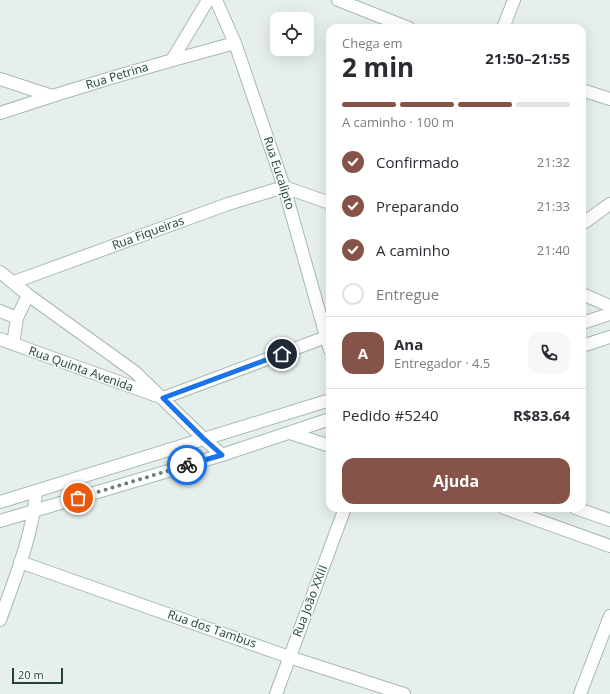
<!DOCTYPE html>
<html lang="pt">
<head>
<meta charset="utf-8">
<style>
	:root { --surface:#fff; --page:#f7f7f7; --text:#2b2b33; --muted:#7c7c81; --line:#e1e1e2; --accent:#855347 }
	body { margin:0; font-family:"Open Sans",sans-serif; background:var(--page); color:var(--text); height:100vh; display:flex; flex-direction:column; font-size:15px; white-space:nowrap }
	* { box-sizing:border-box; margin:0 }
	p { font-size:13px; color:var(--muted) }
	.icon { flex:none; width:22px; height:22px; fill:none; stroke:currentColor; stroke-width:2; stroke-linecap:round; stroke-linejoin:round }
	.map { position:relative; flex:1; overflow:hidden }
	.side { position:absolute; left:326px; top:24px; width:260px; height:488px; display:flex; flex-direction:column; background:var(--surface); border-radius:12px; box-shadow:0 4px 16px #0002 }
	.side>* { flex:none }
	.tools { position:absolute; left:270px; top:12px; display:grid; gap:8px }
	.tools a { display:grid; place-items:center; width:44px; height:44px; border-radius:8px; background:var(--surface); box-shadow:0 4px 16px #0002; font-size:20px }
	.scale { position:absolute; left:12px; bottom:10px; width:51px; box-sizing:border-box; padding-left:4px; border:2px solid #24423a; border-top:0; font-size:11px; line-height:14px; white-space:nowrap; color:#24423a; -webkit-text-stroke:3px #f7fbf9; paint-order:stroke }
	.pin { position:absolute; display:grid; place-items:center; width:34px; height:34px; color:#fff; margin:-17px; border:2px solid #fff; border-radius:50%; box-shadow:0 1px 4px #0007 }
	.courier { position:absolute; display:grid; place-items:center; width:40px; height:40px; margin:-20px; border:3px solid #1a73e8; border-radius:50%; background:#fff; color:#222; box-shadow:0 1px 5px #0007 }
	.headline em { font-style:normal; font-weight:700 }
	.headline div { display:flex; flex-direction:column-reverse }
	.headline { display:flex; align-items:center; justify-content:space-between; height:68px; padding:0 16px }
	h1 { font-size:26px; font-weight:700; line-height:30px }
	.bar { display:grid; grid-template-columns:repeat(4,1fr); gap:6px 4px; align-content:center; height:48px; padding:0 16px }
	.bar i { height:5px; border-radius:3px; background:var(--line) }
	.bar .on { background:var(--accent) }
	.bar p { grid-column:span 4 }
	.line { display:flex; align-items:center; gap:10px; padding:0 16px; border-top:1px solid var(--line) }
	.line div { flex:1 }
	.round { display:grid; place-items:center; flex:none; width:42px; height:42px; border-radius:12px; background:var(--page) }
	ol { padding:0 16px; list-style:none }
	li { display:flex; align-items:center; gap:12px; height:44px }
	li p { margin-inline-start:auto }
	li .icon { padding:4px; border-radius:50%; background:var(--accent); color:#fff; stroke-width:4 }
	li:last-child { color:var(--muted) }
	li i { width:22px; height:22px; border:2px solid var(--line); border-radius:50% }
	.primary-button { display:flex; gap:8px; margin-top:auto; padding:8px 16px }
	.primary-button a { flex:1; height:46px; border-radius:12px; background:var(--accent); color:#fff; font-size:16px; font-weight:700; line-height:46px; text-align:center }
	.map>svg:first-child { display:block }
	.lines { fill:none; stroke-linecap:round; stroke-linejoin:round }
	.street-casing { stroke:#a8b8b2; stroke-width:14 }
	.secondary-casing { stroke:#a4bbb3; stroke-width:14 }
	.street { stroke:#fff; stroke-width:12 }
	.secondary { stroke:#fff; stroke-width:12 }
	.done { stroke:#687f78; stroke-width:4; stroke-dasharray:0 7.2 }
	.route { stroke:#1a73e8; stroke-width:5 }
	.labels { text-anchor:middle; stroke-width:3; stroke-linejoin:round; paint-order:stroke }
	.street-label { font-size:12px; fill:#24423a; stroke:#f7fbf9 }
</style>
</head>
<body>
<div class="map">
<svg width="610" height="694" viewBox="0 0 610 694">
	<rect width="100%" height="100%" fill="#e6efeb"/>
	<g class="lines">
		<g class="street-casing">
			<path id="street" d="M216 0 235 43 284 187 330 350
				M338 0 409 28
				M503 28 514 0
				M172 60 208 0
				M0 79 52 96
				M582 90 610 99
				M0 113C78 87 156 64 235 43
				M582 224 610 204
				M0 272 28 295 135 372 203 438 222 455
				M14 282 228 204 284 187 330 203
				M582 294 610 306
				M0 311 17 318
				M0 339 163 398 326 337
				M13 344 17 318 28 295
				M290 433 330 446
				M504 508 610 546
				M575 508 610 520
				M20 562 289 657 404 694
				M0 620C15 578 33 535 36 491
				M276 694 345 508
				M580 694 610 616"/>
		</g>
		<g class="secondary-casing">
			<path id="secondary" d="M582 323 610 314
				M582 346 610 337
				M0 502 330 400
				M0 521 222 455 330 419"/>
		</g>
		<use href="#street" class="street"/>
		<use href="#secondary" class="secondary"/>
	</g>
	<g class="lines">
		<path class="done" d="M78 498 187 465"/>
		<path class="route" d="M187 465 222 455 203 438 163 398 282 354"/>
	</g>
	<g class="labels">
		<g class="street-label">
			<text transform="translate(117 76) rotate(-17)" y="4">Rua Petrina</text>
			<text transform="translate(279 173) rotate(72)" y="4">Rua Eucalipto</text>
			<text transform="translate(148 233) rotate(-20)" y="4">Rua Fiqueiras</text>
			<text transform="translate(81 369) rotate(20)" y="4">Rua Quinta Avenida</text>
			<text transform="translate(310 601) rotate(-69)" y="4">Rua João XXIII</text>
			<text transform="translate(212 629) rotate(19)" y="4">Rua dos Tambus</text>
		</g>
	</g>
</svg>
<div class="tools">
<a><svg class="icon" aria-label="locate" viewBox="0 0 24 24"><circle cx="12" cy="12" r="6"/><path d="M12 2v4M12 18v4M2 12h4M18 12h4"/></svg></a>
</div>
<div class="scale">20 m</div>
<div class="pin" style="left:78px;top:498px;background:#ea580c"><svg class="icon" aria-label="bag" viewBox="0 0 24 24"><path d="M5 8h14l-1 12H6zM9 8a3 3 0 0 1 6 0"/></svg></div>
<div class="pin" style="left:282px;top:354px;background:#1f2937"><svg class="icon" aria-label="home" viewBox="0 0 24 24"><path d="M3 11l9-7 9 7M6 9v11h12V9"/></svg></div>
<div class="courier" style="left:187px;top:465px"><svg class="icon" aria-label="bike" viewBox="0 0 24 24"><circle cx="6" cy="16" r="4"/><circle cx="18" cy="16" r="4"/><path d="M6 16l4-8h5l3 8M10 8l3 8H6M13 5h3"/></svg></div>
<section class="side">
<div class="headline"><div><h1>2 min</h1><p>Chega em</p></div><em>21:50–21:55</em></div>
<div class="bar"><i class="on"></i><i class="on"></i><i class="on"></i><i></i><p>A caminho · 100 m</p></div>
<ol>
<li><svg class="icon" aria-label="check" viewBox="0 0 24 24"><path d="M5 12l5 5 9-10"/></svg>Confirmado<p>21:32</p></li>
<li><svg class="icon" aria-label="check" viewBox="0 0 24 24"><path d="M5 12l5 5 9-10"/></svg>Preparando<p>21:33</p></li>
<li><svg class="icon" aria-label="check" viewBox="0 0 24 24"><path d="M5 12l5 5 9-10"/></svg>A caminho<p>21:40</p></li>
<li><i></i>Entregue</li>
</ol>
<div class="line" style="height:72px"><b class="round" style="background:var(--accent);color:#fff">A</b><div><b>Ana</b><p>Entregador · 4.5</p></div><a class="round"><svg class="icon" aria-label="phone" viewBox="0 0 24 24"><path d="M5 4h4l2 5-3 2q2 4 5 5l2-3 5 2v4C11 20 4 13 5 4z"/></svg></a></div>
<div class="line" style="height:52px"><div>Pedido #5240</div><b>R$83.64</b></div>
<div class="primary-button"><a>Ajuda</a></div>
</section>
</div>
</body>
</html>
